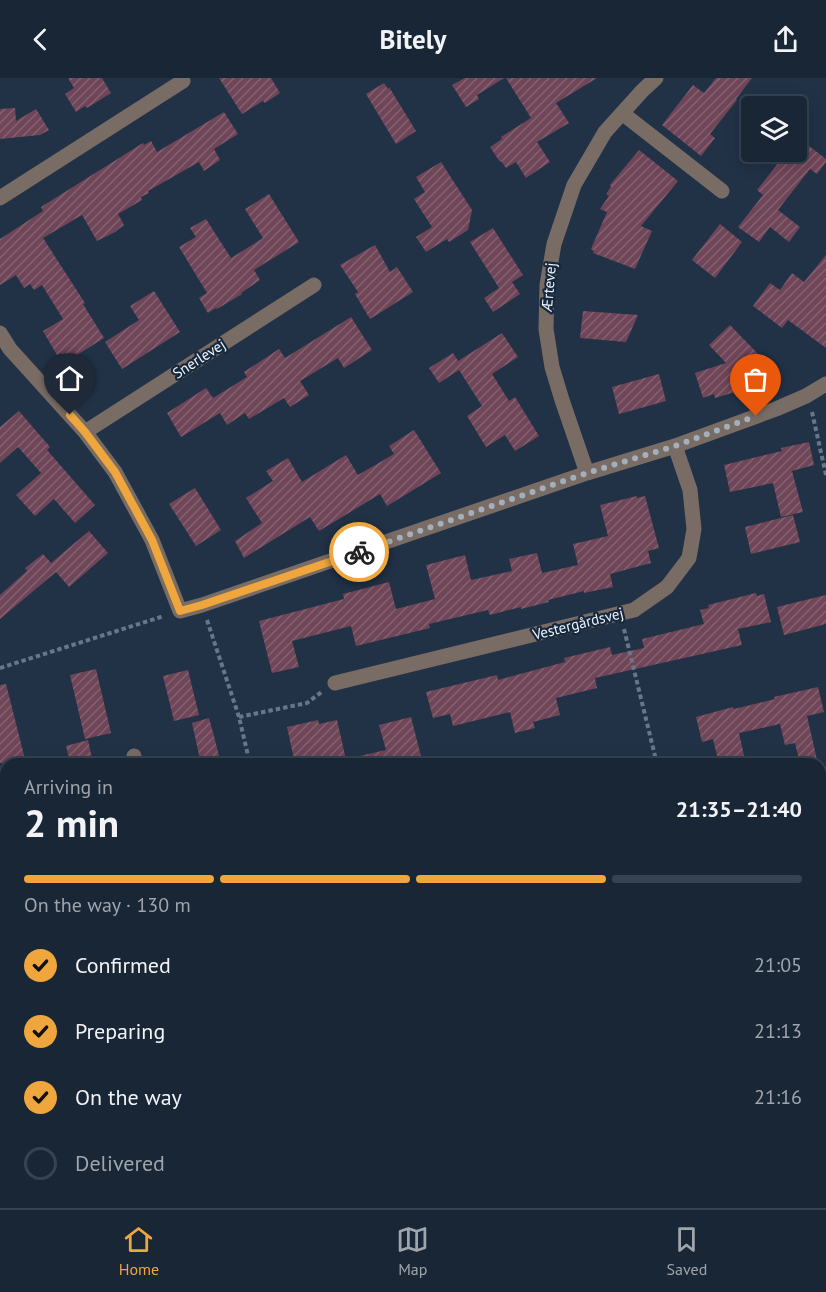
<!DOCTYPE html>
<html lang="en">
<head>
<meta charset="utf-8">
<style>
	:root { --surface:#192635; --page:#222e3d; --text:#f1f3f6; --muted:#9fa5ad; --line:#374350; --accent:#efa73d }
	body { margin:0; font-family:"PT Sans",sans-serif; background:var(--page); color:var(--text); height:100vh; display:flex; flex-direction:column; font-size:22px; white-space:nowrap }
	* { box-sizing:border-box; margin:0 }
	p { font-size:20px; color:var(--muted) }
	.icon { flex:none; width:33px; height:33px; fill:none; stroke:currentColor; stroke-width:2; stroke-linecap:round; stroke-linejoin:round }
	.map { position:relative; flex:1; overflow:hidden }
	.details { position:absolute; left:0px; top:680px; width:826px; height:452px; display:flex; flex-direction:column; background:var(--surface); border-radius:18px 18px 0 0; box-shadow:0 3px 15px #0003,0 0 0 2px var(--line) }
	.details>* { flex:none }
	.buttons { position:absolute; left:741px; top:18px; display:grid; gap:12px }
	.buttons a { display:grid; place-items:center; width:66px; height:66px; border-radius:6px; background:var(--surface); box-shadow:0 3px 15px #0003,0 0 0 2px var(--line); font-size:30px }
	.pin { position:absolute; display:grid; place-items:center; width:51px; height:51px; color:#fff; margin:-62px -26px; border-radius:50% 50% 50% 0; rotate:-45deg; box-shadow:0 0 6px #0007 }
	.pin .icon { rotate:45deg }
	.courier { position:absolute; display:grid; place-items:center; width:60px; height:60px; margin:-30px; border:4px solid #efa73d; border-radius:50%; background:#fff; color:#222; box-shadow:0 2px 8px #0007 }
	.headline em { font-style:normal; font-weight:600 }
	.headline div { display:flex; flex-direction:column-reverse }
	.headline { display:flex; align-items:center; justify-content:space-between; height:102px; padding:0 24px }
	h1 { font-size:39px; font-weight:600; line-height:45px }
	.bar { display:grid; grid-template-columns:repeat(4,1fr); gap:9px 6px; align-content:center; height:72px; padding:0 24px }
	.bar i { height:8px; border-radius:4px; background:var(--line) }
	.bar .selected { background:var(--accent) }
	.bar p { grid-column:span 4 }
	ol { padding:0 24px; list-style:none }
	li { display:flex; align-items:center; gap:18px; height:66px }
	li p { margin-inline-start:auto }
	li .icon { padding:6px; border-radius:50%; background:var(--accent); color:#111; stroke-width:4 }
	li:last-child { color:var(--muted) }
	li i { width:33px; height:33px; border:3px solid var(--line); border-radius:50% }
	header { display:flex; justify-content:space-between; align-items:center; height:78px; padding:0 24px; background:var(--surface); font-size:27px; font-weight:600 }
	.tab-bar { display:flex; justify-content:space-around; align-items:center; height:84px; border-top:2px solid var(--line); background:var(--surface); font-size:16px; color:var(--muted) }
	.tab-bar a { display:grid; justify-items:center; gap:3px }
	.tab-bar .selected { color:var(--accent) }
	.map>svg:first-child { display:block }
	.building { fill:url(#building-hatch) }
	.lines { fill:none; stroke-linecap:round; stroke-linejoin:round }
	.path { stroke:#687687; stroke-width:4; stroke-dasharray:4.5 3; stroke-linecap:butt }
	.minor { stroke:#796c65; stroke-width:15 }
	.done { stroke:#a4afbe; stroke-width:6; stroke-dasharray:0 10.8 }
	.route { stroke:#efa73d; stroke-width:8 }
	.labels { text-anchor:middle; stroke-width:4.5; stroke-linejoin:round; paint-order:stroke }
	.street-label { font-size:15px; fill:#ebf3fe; stroke:#18283c }
</style>
</head>
<body>
<header><svg class="icon" aria-label="back" viewBox="0 0 24 24"><path d="M15 5l-7 7 7 7"/></svg>Bitely<svg class="icon" aria-label="share" viewBox="0 0 24 24"><path d="M12 15V3M7 8l5-5 5 5M5 13v7h14v-7"/></svg></header>
<div class="map">
<svg width="826" height="1130" viewBox="0 0 826 1130">
	<defs>
		<pattern id="building-hatch" width="6" height="6" patternUnits="userSpaceOnUse" patternTransform="scale(1.5)"><rect width="6" height="6" fill="#6f4558"/><path d="M-1 1l2-2M0 6l6-6M5 7l2-2" fill="none" stroke="#846071"/></pattern>
	</defs>
	<rect width="100%" height="100%" fill="#213247"/>
	<path class="building" d="M68 0H102L111 15 87 30 85 28 76 34 65 16 74 10Z
		M219 0H271L280 15 265 25 263 23 242 36Z
		M465 0H504L477 17 479 21 466 29 452 7Z
		M506 0H597L556 25 569 45 537 64 550 84 526 100 516 84 506 90 501 83 500 84 490 69 502 61 501 59 531 40Z
		M716 0H752L736 21 737 22 710 56 715 60 701 78 662 47 693 7 704 15Z
		M384 5 388 11 389 9 416 53 396 66 366 16Z
		M15 30 16 43 36 31 49 52 40 57 0 61V31Z
		M224 34 238 56 214 71 220 82 204 93 199 84 148 113 149 115 141 119 142 122 118 136 124 147 115 154 97 163 82 137 43 160 85 225 83 226 104 260 66 284 61 275 57 277 43 253 63 241 42 207 34 212 30 206 24 210 16 197 0 207V161L43 133 41 129 143 65 144 67 151 63 157 74Z
		M796 58 826 81V84L817 96 810 91 778 132 800 149 789 164 770 149 759 164 738 149 763 117 757 112 787 74H796Z
		M639 72 678 103 641 148 652 153 635 191 593 175 594 173 591 171 607 134 600 131 609 118 606 116 611 109 610 107Z
		M441 84 472 132 468 152 449 164 447 161 426 174 416 159 432 149 414 121 425 114 416 99Z
		M269 116 299 164 254 192 260 202 241 215 242 216 217 231 216 230 208 235 199 220 207 215 179 169 196 159 190 150 206 141 231 180 263 160 245 131Z
		M720 146 742 164 715 200 692 182Z
		M493 150 523 197 512 204 520 216 493 234 484 220 499 210 470 164Z
		M375 167 390 194 397 189 413 214 370 241 355 216 358 214 340 187Z
		M826 177V270L788 242 782 250 753 228 770 205 780 212 792 195 804 204Z
		M154 213 180 254 122 291 105 264 139 242 130 228Z
		M583 233 638 237 626 264 580 260Z
		M351 239 372 272 344 290 338 280 300 303 309 317 290 329 284 320 249 341 245 335 227 347 220 335 181 359 167 335 206 310 213 320 247 299 244 294 279 271 285 280Z
		M730 247 765 283 735 314 715 320 714 316 703 320 695 295 726 285 709 267Z
		M502 255 518 279 492 296 509 323 515 319 539 358 515 373 505 357 486 369 467 338 482 328 459 292 439 305 429 290 453 275 458 283Z
		M659 296 666 323 619 336 612 309Z
		M19 333 50 369 47 372 95 427 75 445 54 421 35 438 16 417 41 395 18 369 0 385V349Z
		M414 352 441 395 387 428 380 416 319 453 310 439 244 480 235 463 262 445 246 420 273 403 266 393 288 380 302 404 346 377 358 397 394 376 389 368Z
		M809 364 814 387 792 393 803 434 781 439 773 405 730 414 724 387 782 373 781 370Z
		M195 410 221 452 196 468 169 426Z
		M637 418V420L645 418 659 470 648 473 651 485 610 496 613 509 584 515V513L548 522 549 524 521 531V529L490 537 488 532 429 546 430 550 356 568 351 548 292 563 299 589 272 595 259 543 344 521 343 516 389 504 396 531 435 521 426 487 465 477 471 502 512 493 509 481 537 475 542 495 578 487 573 466 608 458 600 427Z
		M793 437 800 464 751 476 745 449Z
		M89 453 108 475 69 509 56 494 0 541V517L27 493 25 490 43 476 51 485Z
		M756 515 757 518 764 516 771 544 738 551 742 567 595 600 597 610 556 620 560 637 533 644 535 650 515 655 510 634 453 648 450 636 433 640 426 614 497 597 498 602 565 584 564 580 610 569 612 577 644 570 642 561 704 546 700 532 709 530 708 527Z
		M826 517V546L784 557 777 529Z
		M96 591 111 655 85 661 70 597Z
		M188 592 199 637 174 643 163 598Z
		M6 606 26 685H0V607Z
		M818 609 824 634 807 638 818 686H800L795 665 785 667 780 646 739 655 746 686H719L713 661 702 664 696 639 733 629 734 631 775 621 774 619Z
		M411 639 423 686H356L355 679 386 672 379 647Z
		M209 640 214 658 221 686H201L192 645Z
		M318 642 319 646 337 642 347 686H295L287 649Z
		M88 662 92 680 70 685 66 668Z"/>
	<g class="lines">
		<path class="path" d="M812 334 826 397
			M207 542 239 639 250 686
			M624 551 657 686
			M0 590 164 538
			M239 639 307 625 323 613
			M820 697 826 695
			M820 888 826 887
			M357 1125V1130"/>
		<path class="minor" d="M622 35 722 113
			M0 120 183 3
			M0 255 10 271 85 354 115 394 152 462 180 533 202 527 587 395 675 368 776 331 806 318 826 306
			M85 354 314 207
			M587 395 562 322 552 289 546 251 547 207 554 166 574 107 605 54 642 13 656 0
			M335 605 634 532 667 509 689 480 694 451 690 412 675 368
			M134 678 135 686
			M0 821 6 820
			M0 905 6 929
			M820 1079 826 1078
			M57 1125 58 1130
			M239 1125 240 1130
			M763 1125 764 1130"/>
	</g>
	<g class="lines">
		<path class="done" d="M359 474 587 395 675 368 756 338"/>
		<path class="route" d="M70 337 85 354 115 394 152 462 180 533 202 527 359 474"/>
	</g>
	<g class="labels">
		<g class="street-label">
			<text transform="translate(549 209) rotate(-85)" y="5">Ærtevej</text>
			<text transform="translate(199 281) rotate(-33)" y="5">Snerlevej</text>
			<text transform="translate(578 546) rotate(-14)" y="5">Vestergårdsvej</text>
		</g>
	</g>
</svg>
<div class="buttons">
<a><svg class="icon" aria-label="layers" viewBox="0 0 24 24"><path d="M12 4l9 5-9 5-9-5zM3 14l9 5 9-5"/></svg></a>
</div>
<div class="pin" style="left:756px;top:338px;background:#ea580c"><svg class="icon" aria-label="bag" viewBox="0 0 24 24"><path d="M5 8h14l-1 12H6zM9 8a3 3 0 0 1 6 0"/></svg></div>
<div class="pin" style="left:70px;top:337px;background:#1f2937"><svg class="icon" aria-label="home" viewBox="0 0 24 24"><path d="M3 11l9-7 9 7M6 9v11h12V9"/></svg></div>
<div class="courier" style="left:359px;top:474px"><svg class="icon" aria-label="bike" viewBox="0 0 24 24"><circle cx="6" cy="16" r="4"/><circle cx="18" cy="16" r="4"/><path d="M6 16l4-8h5l3 8M10 8l3 8H6M13 5h3"/></svg></div>
<section class="details">
<div class="headline"><div><h1>2 min</h1><p>Arriving in</p></div><em>21:35–21:40</em></div>
<div class="bar"><i class="selected"></i><i class="selected"></i><i class="selected"></i><i></i><p>On the way · 130 m</p></div>
<ol>
<li><svg class="icon" aria-label="check" viewBox="0 0 24 24"><path d="M5 12l5 5 9-10"/></svg>Confirmed<p>21:05</p></li>
<li><svg class="icon" aria-label="check" viewBox="0 0 24 24"><path d="M5 12l5 5 9-10"/></svg>Preparing<p>21:13</p></li>
<li><svg class="icon" aria-label="check" viewBox="0 0 24 24"><path d="M5 12l5 5 9-10"/></svg>On the way<p>21:16</p></li>
<li><i></i>Delivered</li>
</ol>
</section>
</div>
<nav class="tab-bar">
<a class="selected"><svg class="icon" aria-label="home" viewBox="0 0 24 24"><path d="M3 11l9-7 9 7M6 9v11h12V9"/></svg>Home</a>
<a><svg class="icon" aria-label="map" viewBox="0 0 24 24"><path d="M3 6l6-2 6 2 6-2v14l-6 2-6-2-6 2zM9 4v14M15 6v14"/></svg>Map</a>
<a><svg class="icon" aria-label="saved" viewBox="0 0 24 24"><path d="M7 4h10v16l-5-4-5 4z"/></svg>Saved</a>
</nav>
</body>
</html>
